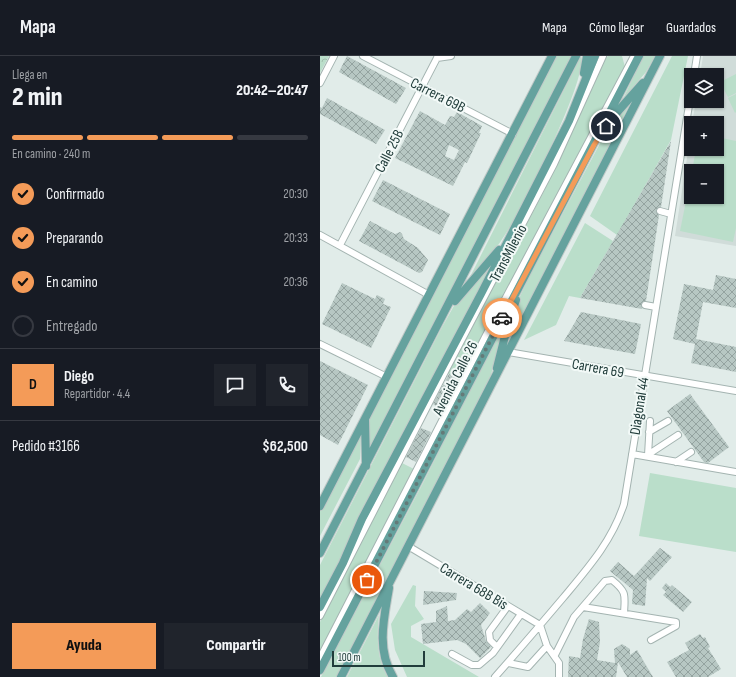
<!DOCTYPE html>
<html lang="es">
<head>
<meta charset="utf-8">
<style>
	:root { --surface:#171b24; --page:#20242c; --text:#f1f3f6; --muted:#9ea1a6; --line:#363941; --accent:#f49b58 }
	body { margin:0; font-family:"Sofia Sans Condensed",sans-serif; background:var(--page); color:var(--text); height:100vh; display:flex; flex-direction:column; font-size:15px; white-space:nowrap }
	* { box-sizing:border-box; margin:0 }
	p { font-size:13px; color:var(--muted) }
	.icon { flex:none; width:22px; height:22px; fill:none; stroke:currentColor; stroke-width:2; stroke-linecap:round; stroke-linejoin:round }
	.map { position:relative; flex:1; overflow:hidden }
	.panel { display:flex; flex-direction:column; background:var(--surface); width:320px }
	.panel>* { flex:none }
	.buttons { position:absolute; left:364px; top:12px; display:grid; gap:8px }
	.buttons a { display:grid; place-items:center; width:40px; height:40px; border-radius:0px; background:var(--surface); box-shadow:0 1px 3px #0004; font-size:20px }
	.scale { position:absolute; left:12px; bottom:10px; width:93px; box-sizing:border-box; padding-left:4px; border:2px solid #213d3b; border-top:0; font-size:11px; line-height:14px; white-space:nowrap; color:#213d3b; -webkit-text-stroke:3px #f2f9f7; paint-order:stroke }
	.pin { position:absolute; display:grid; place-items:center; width:34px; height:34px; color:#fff; margin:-17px; border:2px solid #fff; border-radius:50%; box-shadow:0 1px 4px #0007 }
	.courier { position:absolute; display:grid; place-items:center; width:40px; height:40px; margin:-20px; border:3px solid #f49b58; border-radius:50%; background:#fff; color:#222; box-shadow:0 1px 5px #0007 }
	.summary em { font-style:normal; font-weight:800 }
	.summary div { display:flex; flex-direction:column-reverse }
	.summary { display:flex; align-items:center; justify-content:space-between; height:68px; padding:0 12px }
	h1 { font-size:26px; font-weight:800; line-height:30px }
	.bar { display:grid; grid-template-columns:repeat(4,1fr); gap:6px 4px; align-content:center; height:48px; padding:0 12px }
	.bar i { height:5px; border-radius:3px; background:var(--line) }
	.bar .current { background:var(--accent) }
	.bar p { grid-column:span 4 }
	.line { display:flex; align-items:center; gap:10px; padding:0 12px; border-top:1px solid var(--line) }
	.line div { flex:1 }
	.round { display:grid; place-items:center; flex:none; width:42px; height:42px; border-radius:0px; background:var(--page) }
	ol { padding:0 12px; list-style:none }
	li { display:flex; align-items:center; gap:12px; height:44px }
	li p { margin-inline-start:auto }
	li .icon { padding:4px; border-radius:50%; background:var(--accent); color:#111; stroke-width:4 }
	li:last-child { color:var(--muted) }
	li i { width:22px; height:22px; border:2px solid var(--line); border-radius:50% }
	.action { display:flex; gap:8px; margin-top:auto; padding:8px 12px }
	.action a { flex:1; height:46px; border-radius:0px; background:var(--accent); color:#111; font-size:16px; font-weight:800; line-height:46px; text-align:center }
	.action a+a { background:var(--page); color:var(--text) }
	header { display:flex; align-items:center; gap:24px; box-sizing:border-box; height:56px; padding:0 20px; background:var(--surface); border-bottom:1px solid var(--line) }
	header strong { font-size:19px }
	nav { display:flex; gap:22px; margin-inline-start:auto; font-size:14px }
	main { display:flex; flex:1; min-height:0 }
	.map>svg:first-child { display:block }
	.built { fill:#d0dcd9; fill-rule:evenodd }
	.green { fill:#badeca }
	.park { fill:url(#park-crowns) }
	.building { fill:url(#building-cross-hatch); fill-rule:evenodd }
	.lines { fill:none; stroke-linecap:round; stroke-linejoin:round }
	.minor-casing { stroke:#a4b4b1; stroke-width:8 }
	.major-casing { stroke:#c1c9c8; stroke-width:10 }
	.minor { stroke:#fff; stroke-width:6 }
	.major { stroke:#65a29e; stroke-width:8 }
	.done { stroke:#647a78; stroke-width:4; stroke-dasharray:0 7.2 }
	.route { stroke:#f49b58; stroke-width:5 }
	.labels { text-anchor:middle; stroke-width:4; stroke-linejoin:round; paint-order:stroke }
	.street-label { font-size:15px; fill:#213d3b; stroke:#f2f9f7 }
</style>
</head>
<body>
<header>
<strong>Mapa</strong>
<nav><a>Mapa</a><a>Cómo llegar</a><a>Guardados</a></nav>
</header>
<main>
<section class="panel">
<div class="summary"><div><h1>2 min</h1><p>Llega en</p></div><em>20:42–20:47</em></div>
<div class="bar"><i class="current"></i><i class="current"></i><i class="current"></i><i></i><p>En camino · 240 m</p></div>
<ol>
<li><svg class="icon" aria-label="check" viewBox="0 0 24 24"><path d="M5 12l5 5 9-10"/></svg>Confirmado<p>20:30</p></li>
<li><svg class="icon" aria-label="check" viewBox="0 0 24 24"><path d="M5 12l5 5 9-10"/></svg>Preparando<p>20:33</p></li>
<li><svg class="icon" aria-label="check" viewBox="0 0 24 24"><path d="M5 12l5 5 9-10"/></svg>En camino<p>20:36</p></li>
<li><i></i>Entregado</li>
</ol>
<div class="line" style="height:72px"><b class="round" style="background:var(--accent);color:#111">D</b><div><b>Diego</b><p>Repartidor · 4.4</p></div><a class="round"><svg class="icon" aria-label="chat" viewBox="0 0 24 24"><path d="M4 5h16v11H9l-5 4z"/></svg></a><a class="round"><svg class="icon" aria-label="phone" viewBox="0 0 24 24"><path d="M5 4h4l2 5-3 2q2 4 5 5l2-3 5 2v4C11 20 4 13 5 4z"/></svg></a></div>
<div class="line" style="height:52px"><div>Pedido #3166</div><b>$62,500</b></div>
<div class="action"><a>Ayuda</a><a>Compartir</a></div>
</section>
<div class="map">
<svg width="416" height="621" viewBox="0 0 416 621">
	<defs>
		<pattern id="park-crowns" width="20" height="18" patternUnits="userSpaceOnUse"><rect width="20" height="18" fill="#badeca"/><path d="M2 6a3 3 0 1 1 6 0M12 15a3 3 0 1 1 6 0" fill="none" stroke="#a0bfae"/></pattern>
		<pattern id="building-cross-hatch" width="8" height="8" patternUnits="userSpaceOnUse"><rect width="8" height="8" fill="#b7c7c3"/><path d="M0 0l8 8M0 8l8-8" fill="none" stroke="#94a3a0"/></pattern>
	</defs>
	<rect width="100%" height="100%" fill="#e1ece9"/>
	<path class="built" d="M383 0H416V190L355 180 371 76V93H397V67H372L376 45H397V19H380ZM371 115H397V141H371Z"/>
	<path class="green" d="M237 0H251L50 392V360Z
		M261 0C268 22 206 144 191 169 179 190 163 209 147 227Z
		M288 0H302L305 11 303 17 139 323 127 317 223 137 284 3Z
		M323 0H335L326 16 303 43Z
		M352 0H368L351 84 297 179 270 160Z
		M416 18V37L408 41 400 26Z
		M416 38V56L415 57 408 42Z
		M314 39 259 151 186 290 196 249 209 221 285 78 296 61Z
		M397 81 416 85V172L413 186 360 175 371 120V141H397V115H372L376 93H397Z
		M265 167 293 185 260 242 249 240 236 269 204 284Z
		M171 208 173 209 0 544V509L121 273 135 248Z
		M181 272H183L171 319 17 621H1L102 429Z
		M41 376 40 403 0 480V455Z
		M82 407 94 413 0 598V566Z
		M330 417 416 432V496L319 480Z
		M93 529 96 530 95 550 104 563 91 570V581L159 621H87L75 594 71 568Z
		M59 559C57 579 56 603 68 621H27Z"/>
	<path class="park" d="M0 0H9L0 17Z"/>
	<path class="building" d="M27 0 86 32 76 48 19 16Z
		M7 42 65 74 56 88 0 58V51L2 52Z
		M100 55 125 69 130 60 134 61 137 56 162 70 159 77H161L147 107 145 106 133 130 75 102ZM129 89 139 94 134 104 125 100Z
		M351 85 341 151 336 154 339 159 326 245 321 248 322 253 260 242Z
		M63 124 130 158 120 179 52 145Z
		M50 165 75 178 80 176 82 178 84 183 98 192 108 204 102 216 99 217 39 185Z
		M396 219 416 223V252L383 246 376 283 416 291V316L371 307 375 288 353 283 364 228 393 234Z
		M22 227 55 243 57 239 65 243 63 248 71 251 51 292 2 268Z
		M261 256 321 268 315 298 244 285Z
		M0 305 48 329 18 389 0 379Z
		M129 318 138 323 123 354 113 348Z
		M370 338 409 391 388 407 384 406 347 355Z
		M101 372 111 376 96 406 86 401Z
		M340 492 352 501 330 525 327 522 325 550 312 548 313 534 290 515 298 506 314 520Z
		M346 527 350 531 352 529 372 546 363 556 343 539 346 536 342 532Z
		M104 535 137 537 136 544 103 549Z
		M160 547 170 557 161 569 166 585 171 591 160 602 146 588 137 584 103 588 101 568 116 566V555L127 550 128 565 135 564 147 553 151 556Z
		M269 563 279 566 280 586 277 604 295 607 294 593 302 588 310 593V599L317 594 333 621H307L298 606 296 621H248L249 600 260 602 263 583Z
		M380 578 383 582 385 581 390 591 388 592 401 613 388 621H356L347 606 369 594 365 587Z"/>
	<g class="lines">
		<g class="minor-casing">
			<path id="minor" d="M43 0 193 78
				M117 2 131 0
				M374 19 377 0
				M0 27 14 0
				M340 155 351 158
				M0 179 109 239
				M20 189 118 0
				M325 249 336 251
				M0 288 67 321
				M188 296 416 335
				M329 376 348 365
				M312 398 416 416
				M328 399 330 365
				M326 400 358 379
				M356 406 371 396
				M88 490 220 569 227 590 239 607V621
				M263 551 356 566V570L331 584
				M0 560 127 312 234 108 283 0
				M177 591 170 584 169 576 188 550
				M132 598 152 609H159L173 597 201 558
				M235 599 254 561 285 525 292 524C307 536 305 539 304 557
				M0 602 166 279 314 0
				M188 607 208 611 227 590
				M175 621C198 595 221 568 243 542 268 512 292 485 304 448L371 37"/>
		</g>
		<g class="major-casing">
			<path id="major" d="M264 17 267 0
				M291 63 323 27
				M135 245 179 194
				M177 312 188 268 196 244
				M45 363 46 410
				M0 450 232 0
				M0 497 256 0
				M69 532C64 562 56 593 73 621
				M0 551 23 507 42 463 162 236 249 65 275 0
				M0 614 319 0
				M21 621 340 0"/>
		</g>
		<use href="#minor" class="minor"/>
		<use href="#major" class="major"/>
	</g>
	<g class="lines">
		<path class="done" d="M47 524 182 262"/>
		<path class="route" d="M182 262 274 89 286 70"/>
	</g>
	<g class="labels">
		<g class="street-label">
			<text transform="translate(118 39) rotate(27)" y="5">Carrera 69B</text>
			<text transform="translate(69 95) rotate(-63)" y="5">Calle 25B</text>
			<text transform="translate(188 197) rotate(-62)" y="5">TransMilenio</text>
			<text transform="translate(278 312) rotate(10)" y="5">Carrera 69</text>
			<text transform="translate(135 322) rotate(-63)" y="5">Avenida Calle 26</text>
			<text transform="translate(319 350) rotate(-81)" y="5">Diagonal 44</text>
			<text transform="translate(154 530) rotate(31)" y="5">Carrera 68B Bis</text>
		</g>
	</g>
</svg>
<div class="buttons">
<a><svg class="icon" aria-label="layers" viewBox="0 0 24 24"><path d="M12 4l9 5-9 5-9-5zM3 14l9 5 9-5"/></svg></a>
<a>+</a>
<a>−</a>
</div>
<div class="scale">100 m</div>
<div class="pin" style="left:47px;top:524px;background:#ea580c"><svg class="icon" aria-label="bag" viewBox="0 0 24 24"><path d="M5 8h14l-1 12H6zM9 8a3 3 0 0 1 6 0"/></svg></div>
<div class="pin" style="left:286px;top:70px;background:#1f2937"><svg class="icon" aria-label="home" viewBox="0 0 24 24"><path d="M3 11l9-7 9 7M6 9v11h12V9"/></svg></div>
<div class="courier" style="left:182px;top:262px"><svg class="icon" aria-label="car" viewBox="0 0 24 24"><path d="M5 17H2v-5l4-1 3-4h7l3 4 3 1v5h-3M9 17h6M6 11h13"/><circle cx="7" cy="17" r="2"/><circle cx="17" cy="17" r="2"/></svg></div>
</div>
</main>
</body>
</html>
